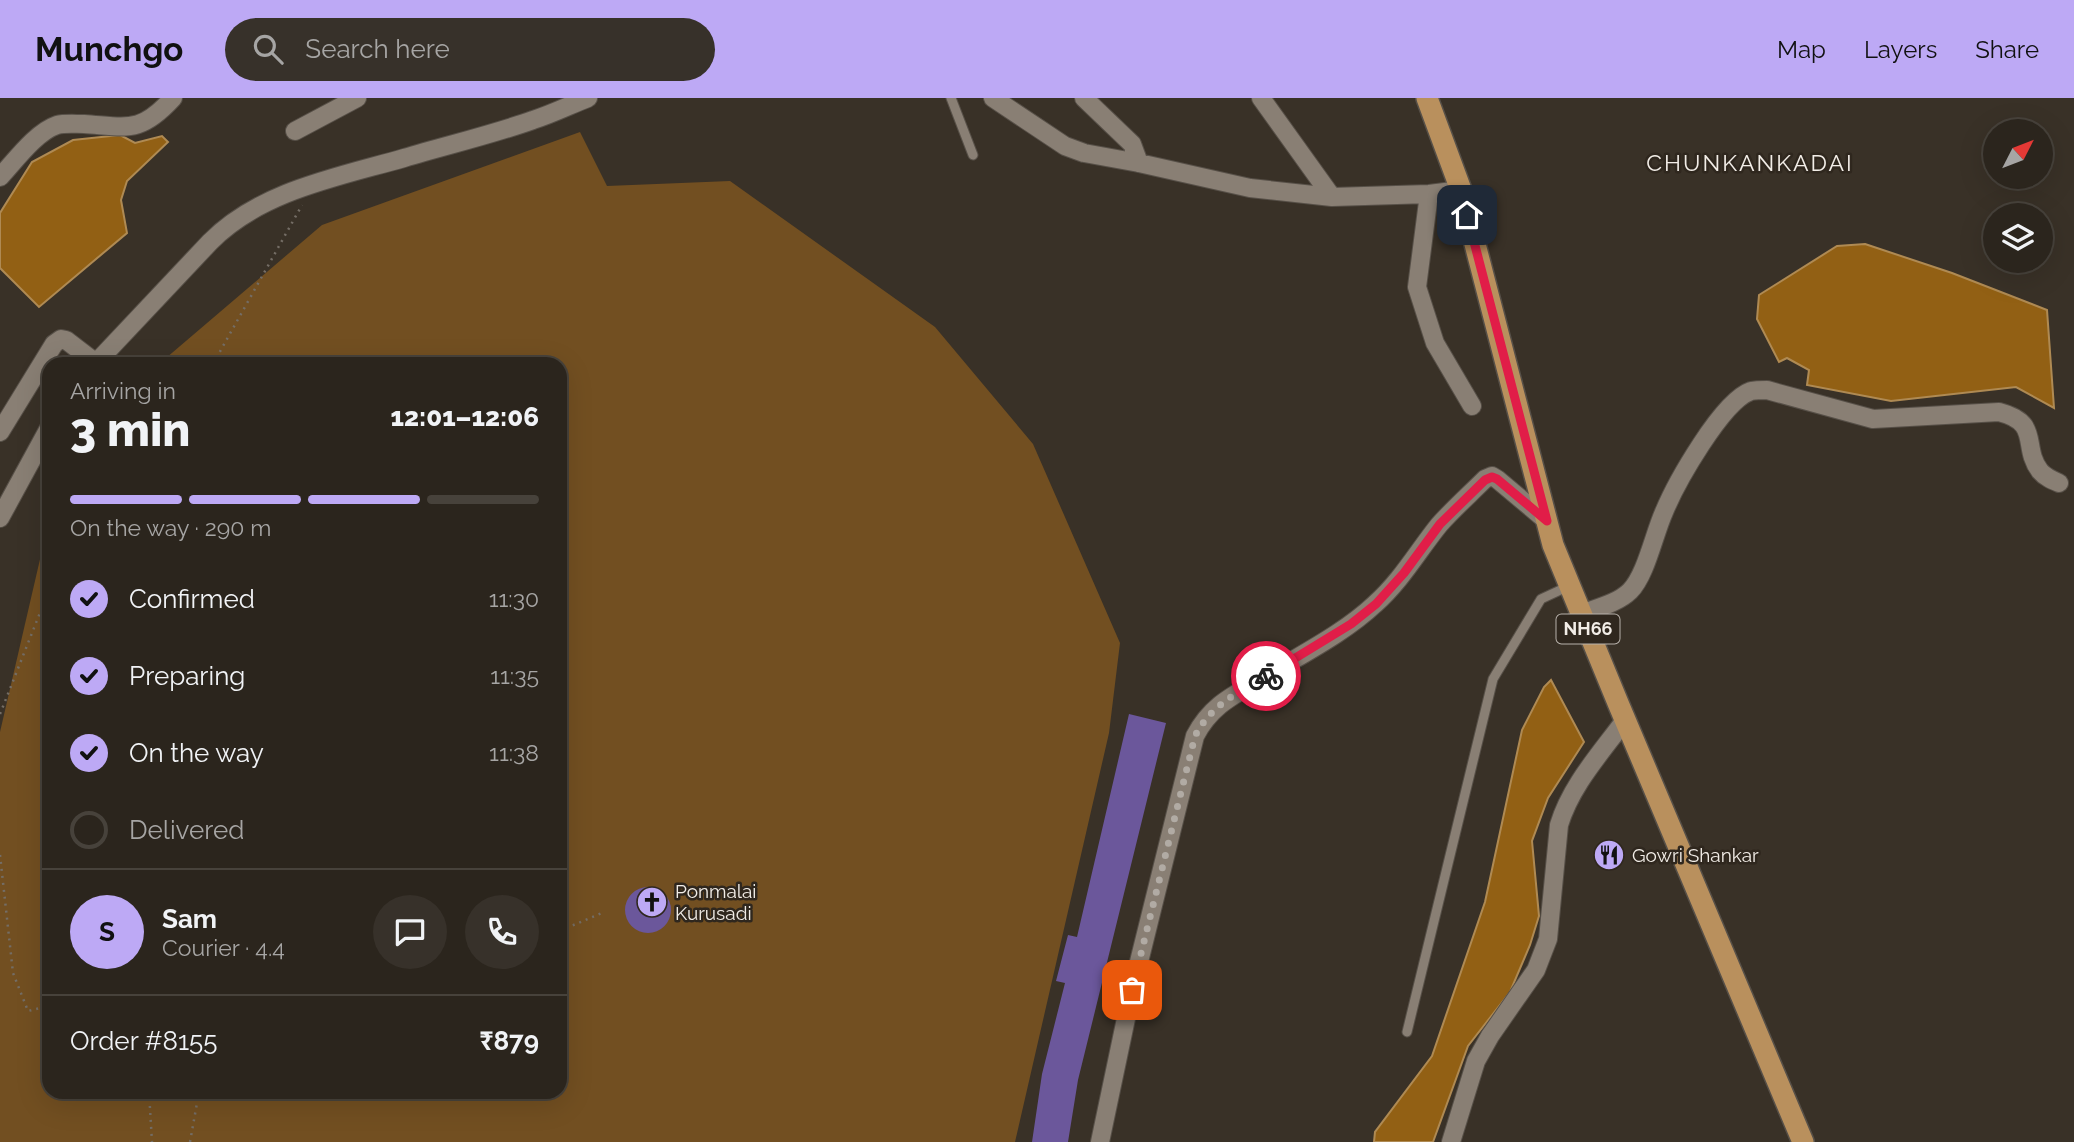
<!DOCTYPE html>
<html lang="en">
<head>
<meta charset="utf-8">
<style>
	:root { --surface:#2b251d; --page:#37312a; --text:#f1f3f6; --muted:#a6a5a4; --line:#47423b; --accent:#bda9f5 }
	body { margin:0; font-family:Raleway,sans-serif; background:var(--page); color:var(--text); height:100vh; display:flex; flex-direction:column; font-size:26px; white-space:nowrap }
	* { box-sizing:border-box; margin:0 }
	p { font-size:23px; color:var(--muted) }
	.icon { flex:none; width:38px; height:38px; fill:none; stroke:currentColor; stroke-width:2; stroke-linecap:round; stroke-linejoin:round }
	.map { position:relative; flex:1; overflow:hidden }
	.sheet { position:absolute; left:42px; top:259px; width:525px; height:742px; display:flex; flex-direction:column; background:var(--surface); border-radius:21px; box-shadow:0 7px 28px #0002,0 0 0 2px var(--line) }
	.sheet>* { flex:none }
	.needle { width:46px; rotate:48deg }
	.fabs { position:absolute; left:1983px; top:21px; display:grid; gap:14px }
	.fabs a { display:grid; place-items:center; width:70px; height:70px; border-radius:50%; background:var(--surface); box-shadow:0 7px 28px #0002,0 0 0 2px var(--line); font-size:35px }
	.pin { position:absolute; display:grid; place-items:center; width:60px; height:60px; color:#fff; margin:-30px; border-radius:14px; box-shadow:0 4px 10px #0006 }
	.courier { position:absolute; display:grid; place-items:center; width:70px; height:70px; margin:-35px; border:5px solid #e11d48; border-radius:50%; background:#fff; color:#222; box-shadow:0 2px 9px #0007 }
	.head em { font-style:normal; font-weight:800 }
	.head div { display:flex; flex-direction:column-reverse }
	.head { display:flex; align-items:center; justify-content:space-between; height:119px; padding:0 28px }
	h1 { font-size:46px; font-weight:800; line-height:52px }
	.bar { display:grid; grid-template-columns:repeat(4,1fr); gap:10px 7px; align-content:center; height:84px; padding:0 28px }
	.bar i { height:9px; border-radius:5px; background:var(--line) }
	.bar .on { background:var(--accent) }
	.bar p { grid-column:span 4 }
	.line { display:flex; align-items:center; gap:18px; padding:0 28px; border-top:2px solid var(--line) }
	.line div { flex:1 }
	.round { display:grid; place-items:center; flex:none; width:74px; height:74px; border-radius:37px; background:var(--page) }
	ol { padding:0 28px; list-style:none }
	li { display:flex; align-items:center; gap:21px; height:77px }
	li p { margin-inline-start:auto }
	li .icon { padding:7px; border-radius:50%; background:var(--accent); color:#111; stroke-width:4 }
	li:last-child { color:var(--muted) }
	li i { width:38px; height:38px; border:4px solid var(--line); border-radius:50% }
	header { display:flex; align-items:center; gap:42px; box-sizing:border-box; height:98px; padding:0 35px; background:var(--accent); color:#111 }
	header strong { font-size:33px }
	nav { display:flex; gap:38px; margin-inline-start:auto; font-size:24px }
	.search { width:490px; height:63px; background:var(--page); display:flex; align-items:center; gap:18px; box-sizing:border-box; padding:0 24px; border-radius:38px; color:var(--muted); font-size:26px }
	.map>svg:first-child { display:block }
	.green { fill:#724f21 }
	.water { fill:#926014; stroke:#af8a53; stroke-width:2 }
	.building { fill:#6b579b }
	.lines { fill:none; stroke-linecap:round; stroke-linejoin:round }
	.service-casing { stroke:#575048; stroke-width:11 }
	.minor-casing { stroke:#575048; stroke-width:20 }
	.trunk-casing { stroke:#575048; stroke-width:24 }
	.path { stroke:#746d65; stroke-width:2.5; stroke-dasharray:2 5; stroke-linecap:butt }
	.service { stroke:#897f74; stroke-width:9 }
	.minor { stroke:#897f74; stroke-width:18 }
	.trunk { stroke:#b9905d; stroke-width:21 }
	.done { stroke:#b1aba4; stroke-width:7; stroke-dasharray:0 12.6 }
	.route { stroke:#e11d48; stroke-width:9 }
	.labels { text-anchor:middle; stroke-width:5; stroke-linejoin:round; paint-order:stroke }
	.shield { fill:#2f271e; stroke:#b8b2ab; stroke-width:2 }
	.shield-label { font-size:18px; font-weight:bold; fill:#f2ede7 }
	.poi-label { font-size:19px; fill:#f2ede7; stroke:#2f271e; text-anchor:start }
	.quarter-label { font-size:23px; letter-spacing:2px; fill:#f2ede7; stroke:#2f271e }
</style>
</head>
<body>
<header>
<strong>Munchgo</strong>
<div class="search"><svg class="icon" aria-label="search" viewBox="0 0 24 24"><circle cx="10" cy="10" r="6"/><path d="M15 15l6 6"/></svg>Search here</div>
<nav><a>Map</a><a>Layers</a><a>Share</a></nav>
</header>
<div class="map">
<svg width="2074" height="1044" viewBox="0 0 2074 1044">
	<rect width="100%" height="100%" fill="#393127"/>
	<path class="green" d="M580 34 607 88 730 83 935 229 1033 346 1120 545 1109 635 1015 1044H0V634L44 444 49 437V994H560V266H159L322 127Z"/>
	<path class="water" d="M120 37 135 45 162 38 168 44 127 83 121 102 127 135 39 209 0 170V115L32 64 73 42Z
		M1865 146 1952 175 2047 212 2054 310 2016 289 1891 303 1807 287 1809 272 1787 260 1779 264 1757 221 1759 197 1837 148Z
		M1551 582 1584 644 1548 700 1532 743 1539 818 1530 847 1510 894 1468 948 1433 1044H1374L1375 1034 1432 958 1485 804 1522 632 1544 589Z"/>
	<path class="building" d="M1129 616 1166 625 1078 982 1068 1044H1032L1042 976 1065 885 1056 883 1068 837 1077 839Z
		M625 812a23 23 0 1 1 46 0a23 23 0 1 1-46 0Z"/>
	<g class="lines">
		<g class="service-casing">
			<path id="service" d="M951 0 973 57
				M1407 934 1493 581 1541 501 1569 488"/>
		</g>
		<g class="minor-casing">
			<path id="minor" d="M993 0 1065 48 1084 55 1139 65 1250 90 1332 99 1429 96 1461 92
				M1084 0 1132 46 1139 65
				M1261 0 1332 99
				M295 33 357 0
				M0 79C15 63 36 34 57 27 65 25 75 26 84 26 128 29 140 36 173 0
				M1429 96 1417 189 1435 245 1472 308
				M95 266 210 144C260 93 338 79 404 60 447 47 491 37 533 22 552 16 570 7 588 0
				M0 334 54 246 61 241 66 242 96 265
				M0 420 49 330
				M1581 516C1597 510 1618 505 1630 493 1646 477 1654 436 1664 414 1676 385 1722 303 1751 293 1756 292 1763 292 1767 292L1873 321 1999 314C2042 325 2021 348 2040 373 2045 379 2052 382 2059 385
				M1100 1044 1132 892 1195 638C1211 607 1234 597 1263 580 1300 557 1343 536 1375 506 1401 483 1418 453 1439 427 1453 411 1470 396 1485 381L1492 378 1497 381 1547 423
				M1451 1044 1476 963 1490 938 1536 872 1548 841 1559 727C1571 687 1601 655 1625 622"/>
		</g>
		<g class="trunk-casing">
			<path id="trunk" d="M1427 0 1461 92 1553 447 1618 605 1803 1044"/>
		</g>
		<path class="path" d="M213 266 302 107
			M0 616 49 492
			M0 757 13 875 28 913 40 910 49 881
			M560 829 564 831 602 815
			M149 994 152 1044
			M190 1044 199 994"/>
		<use href="#service" class="service"/>
		<use href="#minor" class="minor"/>
		<use href="#trunk" class="trunk"/>
	</g>
	<g class="lines">
		<path class="done" d="M1132 892 1195 638C1212 606 1236 596 1266 578"/>
		<path class="route" d="M1266 578 1351 526 1376 506 1404 475 1440 426 1485 382 1492 379 1497 381 1547 423 1467 117"/>
	</g>
	<defs>
		<g id="restaurant-disc" transform="scale(1.575)"><circle r="9.5" fill="#bda9f5" stroke="#2f271e"/><path d="M-5-6h1v4h1v-4h1v4h1v-4h1v5L-1.5 .5V6h-2V.5L-5-1ZM5-6V6H3V1.5H1.5Q1.5-4 5-6Z" fill="#111"/></g>
		<g id="church-disc" transform="scale(1.575)"><circle r="9.5" fill="#bda9f5" stroke="#2f271e"/><path d="M-1.2-6h2.4v3.5h3.3v2.4h-3.3V6h-2.4V-.1h-3.3v-2.4h3.3Z" fill="#111"/></g>
	</defs>
	<g fill-rule="evenodd">
		<use href="#restaurant-disc" x="1609" y="757"/>
		<use href="#church-disc" x="652" y="804"/>
	</g>
	<g class="labels">
		<rect class="shield" x="1556.5" y="516.5" width="63" height="29" rx="5"/>
		<g class="shield-label">
			<text x="1588" y="537">NH66</text>
		</g>
		<g class="poi-label">
			<text x="1632" y="764">Gowri Shankar</text>
			<text x="675" y="800">Ponmalai<tspan x="675" dy="22">Kurusadi</tspan></text>
		</g>
		<g class="quarter-label">
			<text x="1750" y="73">CHUNKANKADAI</text>
		</g>
	</g>
</svg>
<div class="fabs">
<a><svg class="needle" viewBox="-14 -14 28 28"><path d="M0-13l5 13h-10z" fill="#e53935"/><path d="M0 13l5-13h-10z" fill="#a6a5a4"/></svg></a>
<a><svg class="icon" aria-label="layers" viewBox="0 0 24 24"><path d="M12 4l9 5-9 5-9-5zM3 14l9 5 9-5"/></svg></a>
</div>
<div class="pin" style="left:1132px;top:892px;background:#ea580c"><svg class="icon" aria-label="bag" viewBox="0 0 24 24"><path d="M5 8h14l-1 12H6zM9 8a3 3 0 0 1 6 0"/></svg></div>
<div class="pin" style="left:1467px;top:117px;background:#1f2937"><svg class="icon" aria-label="home" viewBox="0 0 24 24"><path d="M3 11l9-7 9 7M6 9v11h12V9"/></svg></div>
<div class="courier" style="left:1266px;top:578px"><svg class="icon" aria-label="bike" viewBox="0 0 24 24"><circle cx="6" cy="16" r="4"/><circle cx="18" cy="16" r="4"/><path d="M6 16l4-8h5l3 8M10 8l3 8H6M13 5h3"/></svg></div>
<section class="sheet">
<div class="head"><div><h1>3 min</h1><p>Arriving in</p></div><em>12:01–12:06</em></div>
<div class="bar"><i class="on"></i><i class="on"></i><i class="on"></i><i></i><p>On the way · 290 m</p></div>
<ol>
<li><svg class="icon" aria-label="check" viewBox="0 0 24 24"><path d="M5 12l5 5 9-10"/></svg>Confirmed<p>11:30</p></li>
<li><svg class="icon" aria-label="check" viewBox="0 0 24 24"><path d="M5 12l5 5 9-10"/></svg>Preparing<p>11:35</p></li>
<li><svg class="icon" aria-label="check" viewBox="0 0 24 24"><path d="M5 12l5 5 9-10"/></svg>On the way<p>11:38</p></li>
<li><i></i>Delivered</li>
</ol>
<div class="line" style="height:126px"><b class="round" style="background:var(--accent);color:#111">S</b><div><b>Sam</b><p>Courier · 4.4</p></div><a class="round"><svg class="icon" aria-label="chat" viewBox="0 0 24 24"><path d="M4 5h16v11H9l-5 4z"/></svg></a><a class="round"><svg class="icon" aria-label="phone" viewBox="0 0 24 24"><path d="M5 4h4l2 5-3 2q2 4 5 5l2-3 5 2v4C11 20 4 13 5 4z"/></svg></a></div>
<div class="line" style="height:91px"><div>Order #8155</div><b>₹879</b></div>
</section>
</div>
</body>
</html>
